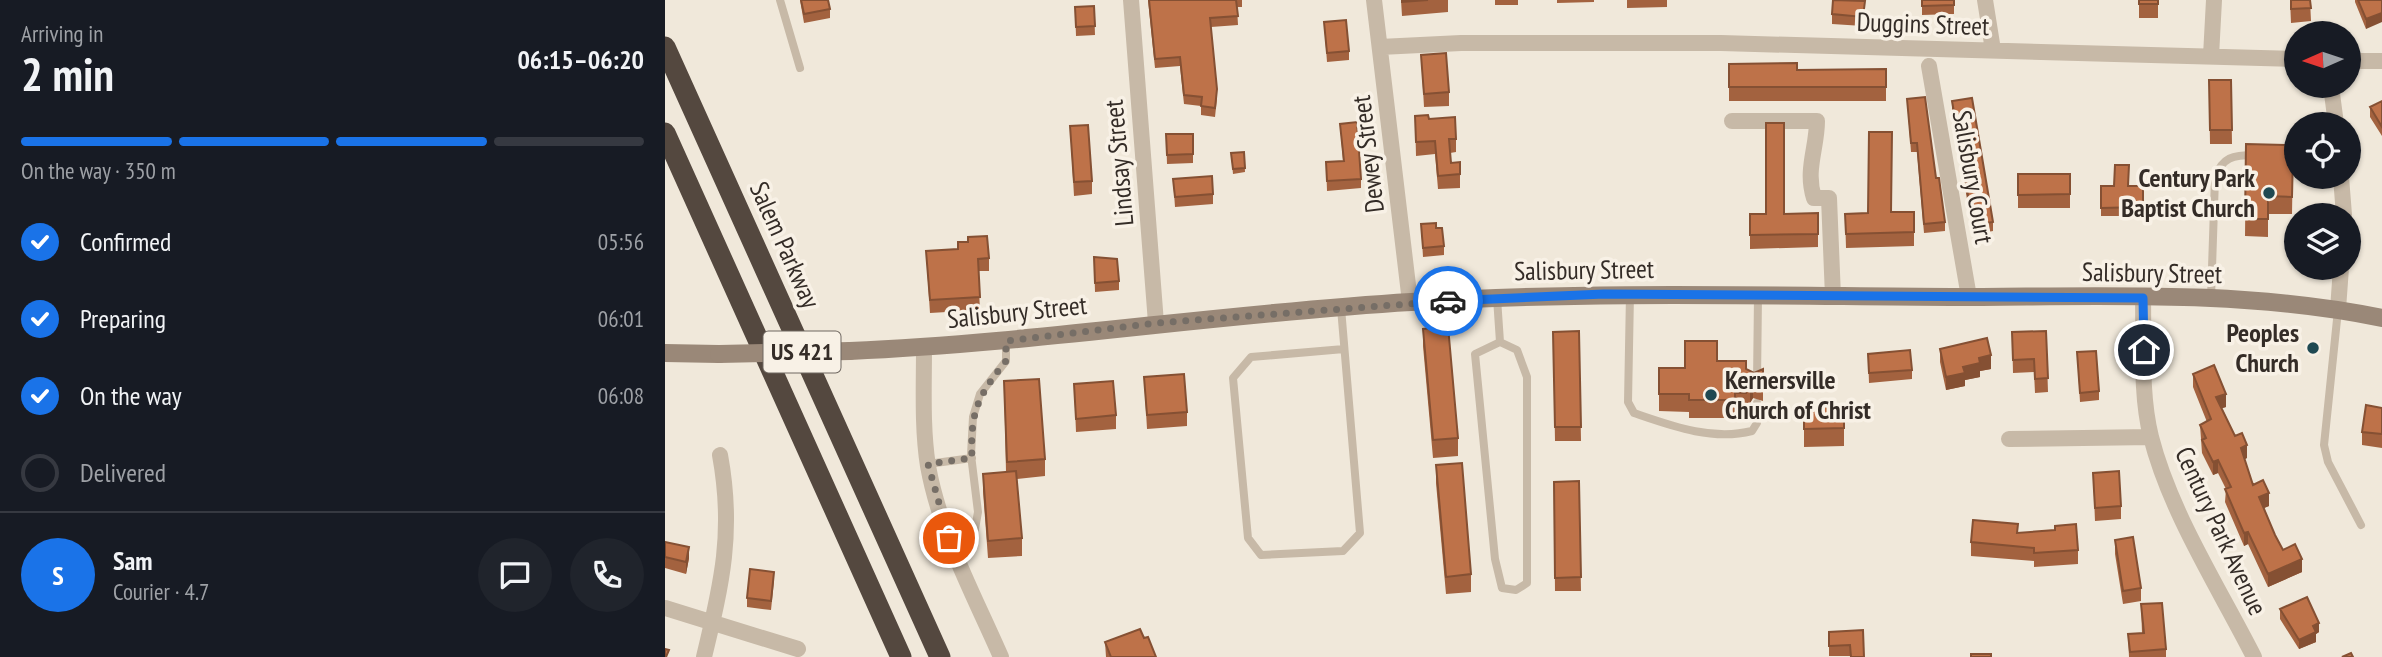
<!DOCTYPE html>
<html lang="en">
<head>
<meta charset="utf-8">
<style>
	:root { --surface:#171b24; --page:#20242c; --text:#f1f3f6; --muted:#9ea1a6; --line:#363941; --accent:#1a73e8 }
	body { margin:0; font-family:"PT Sans Narrow",sans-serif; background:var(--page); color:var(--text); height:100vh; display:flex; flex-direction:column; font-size:26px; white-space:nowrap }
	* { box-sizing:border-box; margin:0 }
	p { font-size:23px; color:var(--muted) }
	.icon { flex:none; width:38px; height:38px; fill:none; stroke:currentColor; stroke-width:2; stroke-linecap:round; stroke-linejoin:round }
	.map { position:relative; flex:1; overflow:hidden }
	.details { display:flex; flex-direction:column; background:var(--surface); width:665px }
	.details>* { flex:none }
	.needle { width:46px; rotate:267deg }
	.tools { position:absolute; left:1619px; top:21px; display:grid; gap:14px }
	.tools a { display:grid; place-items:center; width:77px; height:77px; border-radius:50%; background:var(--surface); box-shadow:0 2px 5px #0004; font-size:35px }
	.pin { position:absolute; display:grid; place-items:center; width:60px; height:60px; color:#fff; margin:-30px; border:4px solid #fff; border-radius:50%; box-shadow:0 2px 7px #0007 }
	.courier { position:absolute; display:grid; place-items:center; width:70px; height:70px; margin:-35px; border:5px solid #1a73e8; border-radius:50%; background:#fff; color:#222; box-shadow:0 2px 9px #0007 }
	.headline em { font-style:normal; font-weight:700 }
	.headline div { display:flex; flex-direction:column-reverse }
	.headline { display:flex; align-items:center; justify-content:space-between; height:119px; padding:0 21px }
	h1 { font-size:46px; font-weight:700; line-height:52px }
	.bar { display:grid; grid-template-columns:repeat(4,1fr); gap:10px 7px; align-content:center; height:84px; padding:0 21px }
	.bar i { height:9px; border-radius:5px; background:var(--line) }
	.bar .current { background:var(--accent) }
	.bar p { grid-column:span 4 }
	.line { display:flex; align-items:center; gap:18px; padding:0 21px; border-top:2px solid var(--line) }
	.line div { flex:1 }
	.round { display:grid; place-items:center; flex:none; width:74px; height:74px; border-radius:37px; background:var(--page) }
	ol { padding:0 21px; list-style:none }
	li { display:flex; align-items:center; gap:21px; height:77px }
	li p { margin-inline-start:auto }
	li .icon { padding:7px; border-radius:50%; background:var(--accent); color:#fff; stroke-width:4 }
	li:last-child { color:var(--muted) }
	li i { width:38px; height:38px; border:4px solid var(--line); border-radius:50% }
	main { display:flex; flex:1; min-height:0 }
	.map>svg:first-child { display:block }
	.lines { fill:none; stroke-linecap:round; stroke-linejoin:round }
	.service { stroke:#c7b9a7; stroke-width:8 }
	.minor { stroke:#c7b9a7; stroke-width:16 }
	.secondary { stroke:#9a8878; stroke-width:18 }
	.motorway { stroke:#54483f; stroke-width:21 }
	.secondary-bridge { stroke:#9a8878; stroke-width:18 }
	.wall { fill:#a3623f }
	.shaded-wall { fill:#855033 }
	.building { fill:#be7249; stroke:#855033; stroke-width:2 }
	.done { stroke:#766e66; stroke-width:7; stroke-dasharray:0 12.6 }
	.route { stroke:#1a73e8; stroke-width:9 }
	.poi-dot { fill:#1f4952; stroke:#f8f1e6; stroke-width:2.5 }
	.labels { text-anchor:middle; stroke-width:7; stroke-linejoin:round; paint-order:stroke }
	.shield { fill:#f8f1e6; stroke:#6f6760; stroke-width:2 }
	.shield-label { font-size:24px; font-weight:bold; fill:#342c27 }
	.street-label { font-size:26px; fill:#342c27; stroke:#f8f1e6 }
	.poi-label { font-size:26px; font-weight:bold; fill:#342c27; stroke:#f8f1e6; text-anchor:end }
</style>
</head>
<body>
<main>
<section class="details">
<div class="headline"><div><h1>2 min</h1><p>Arriving in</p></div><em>06:15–06:20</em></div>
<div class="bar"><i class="current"></i><i class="current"></i><i class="current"></i><i></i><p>On the way · 350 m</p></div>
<ol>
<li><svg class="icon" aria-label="check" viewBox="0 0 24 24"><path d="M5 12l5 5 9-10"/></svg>Confirmed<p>05:56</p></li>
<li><svg class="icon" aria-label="check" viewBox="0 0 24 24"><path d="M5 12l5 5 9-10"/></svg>Preparing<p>06:01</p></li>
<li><svg class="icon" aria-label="check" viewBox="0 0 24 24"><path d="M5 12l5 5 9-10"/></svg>On the way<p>06:08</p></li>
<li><i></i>Delivered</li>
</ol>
<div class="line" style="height:126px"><b class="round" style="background:var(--accent);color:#fff">S</b><div><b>Sam</b><p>Courier · 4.7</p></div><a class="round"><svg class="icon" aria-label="chat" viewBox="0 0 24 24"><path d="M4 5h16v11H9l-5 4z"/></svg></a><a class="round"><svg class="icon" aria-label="phone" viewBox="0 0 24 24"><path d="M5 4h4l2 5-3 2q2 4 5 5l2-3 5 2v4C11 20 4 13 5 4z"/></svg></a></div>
</section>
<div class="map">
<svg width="1717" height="657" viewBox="0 0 1717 657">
	<rect width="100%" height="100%" fill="#f0e8da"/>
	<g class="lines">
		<path class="service" d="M115 0 135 68
			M965 294 963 402 969 413C1007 426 1047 441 1087 431L1092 423V403
			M832 298 835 342 852 350 862 377V583L851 590 837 588 830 559 810 354 835 342
			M1546 298 1550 178C1557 157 1568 155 1590 155
			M676 308 695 533 678 551 596 555 583 538 568 378 586 357 679 349
			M1673 310 1659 445 1663 462 1696 525
			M1092 382 1093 296
			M263 464 307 458
			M291 554 308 540 313 512 306 455 308 417 315 394 341 361V341"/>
		<path class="minor" d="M466 0 491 323
			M709 0 745 302
			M1320 0 1328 50
			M715 47 796 43H1056L1631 59
			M1546 56 1549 0
			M1684 61H1717
			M1264 66 1304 297
			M1666 86 1671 124
			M1067 121H1152C1152 148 1140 170 1149 198H1164L1168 297
			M1676 177 1679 215
			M1478 298C1479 343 1475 393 1486 437 1505 512 1554 588 1589 657
			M1673 309 1676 268
			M259 348C259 387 257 428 263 466 275 533 309 595 336 657
			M1344 439 1486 437
			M0 608 133 649
			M39 657C57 583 69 531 55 455"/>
		<path class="secondary" d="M185 351C372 343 558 313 746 302 926 291 1106 296 1286 297 1428 297 1577 289 1717 318
			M0 353 54 354"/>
		<path class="motorway" d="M0 47 275 657
			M0 133 236 657"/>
		<path class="secondary-bridge" d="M54 354 185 351"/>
	</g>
	<path class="wall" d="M135 0H163L165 9V18L139 23Z
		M483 0H577V7H572L573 25 546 27 552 98 550 117 536 115V106L519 104 515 66 490 68Z
		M736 0H783V12L737 16Z
		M830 0H853V5H830Z
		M892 0H929V2L892 3Z
		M962 0H1002V7L962 8Z
		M1257 0H1289V14L1257 15Z
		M1474 0H1493V18H1474Z
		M1625 0H1645L1646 21 1626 23Z
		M1690 0H1717L1701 29 1690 2Z
		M429 6 430 35 411 36 410 7Z
		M1200 10 1198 26 1167 24V14Z
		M659 22 684 51V60L662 62Z
		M756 55 784 92V106L759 107Z
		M1064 64 1132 70 1221 69V101H1064Z
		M1544 80H1566L1567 144H1545Z
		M1242 99 1271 178 1280 222V231L1259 233 1252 152H1246Z
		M1287 101 1328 222V231L1308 235 1287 110Z
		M1717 101V136L1705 117V107Z
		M750 116 764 119 791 139V152L785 153 786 163 795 174V188L773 189 770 154 751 156Z
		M675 124 696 179V188L662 191 661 162 678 161Z
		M405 126 427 181V194L409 196Z
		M501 134H528V163L502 164Z
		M1581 144 1620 154H1628L1627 214H1603V237L1580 236Z
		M579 152 580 172 568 174 566 153Z
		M1353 174H1405V208H1353Z
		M508 179 548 194V204L510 207Z
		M1436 186H1478V216H1436Z
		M1249 212V246L1181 248 1180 214Z
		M1153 213V247L1085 249V214Z
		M756 224 771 228 779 246V255L758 257Z
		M261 251 324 258V271H313L315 310 265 313Z
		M429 257 454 281V290L430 292Z
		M758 329 793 438V456L768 458 758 346Z
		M914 331 916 441H890L888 332Z
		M1381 331 1383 392 1370 393 1369 372 1348 373 1347 332Z
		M1275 349 1326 369 1315 371V377L1300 380V386L1281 390 1275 362Z
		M1412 352 1434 391V400L1415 402Z
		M1203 354 1247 370V379L1204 383Z
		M1052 361 1081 369 1089 373 1098 369V401L1088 398 1085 403H1081V410H1070V418H1024V412L994 411V368H1020Z
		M1528 374 1561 407 1557 408 1570 436 1582 458 1579 459 1588 485 1604 506 1599 508 1610 535 1618 550 1637 572 1603 587 1583 544 1579 546 1560 502 1561 489 1553 473 1548 475 1537 453 1535 425 1542 422 1528 387Z
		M479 377 522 412V426L482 429Z
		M339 381 380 459V476L352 479 357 538V556L323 558 318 491V474L341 472Z
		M409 384 451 415V429L411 432Z
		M1179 406V446L1139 447V407Z
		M1717 408V448L1697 445V432Z
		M771 465 806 574V592L781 594 771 483Z
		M1428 473 1456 506V519L1430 521Z
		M914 481 916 591H890L889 482Z
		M1353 533 1413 550V564L1369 567V561L1306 556V542Z
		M1450 540 1476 588V601L1458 604 1450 554Z
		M0 542 24 558 21 574 0 568Z
		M109 581 106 610 82 607V598Z
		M1476 604 1501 649V657H1464L1463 634 1477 633Z
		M1615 609 1654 632 1651 634V642L1634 649 1615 619Z
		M1198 630 1185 656H1164V632Z
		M479 638 491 657H441L440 642Z"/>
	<path class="shaded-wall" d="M1717 13V22L1701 29V19Z
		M1326 355V369L1315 371V377L1300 380V386L1281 390V377L1314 358Z
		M1088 380V398L1085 403V385Z
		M1561 394V407L1551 410V397Z
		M1582 445V458L1576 461V448Z
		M1553 460V473L1548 475V462Z
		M1604 493V506L1594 510V497Z
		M1583 532V544L1579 546V533Z
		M24 547V558L21 574V562Z
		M1637 559V572L1603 587V574Z
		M1654 623V632L1651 634V642L1634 649V640L1648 626Z"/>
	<path class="building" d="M136 0H163L165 9 139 14Z
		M484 0H571L573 16 545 18 552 89 550 108 536 106 537 97 519 95 515 57 490 59Z
		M737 0H763L737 2Z
		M1168 0 1200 1 1198 17 1167 14Z
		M1257 0H1289V5L1257 6Z
		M1474 0H1493V4H1474Z
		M1626 0H1645L1646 8 1626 9Z
		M1693 0H1717V13L1701 19Z
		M429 6 430 26 411 27 410 7Z
		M681 20 684 51 662 53 659 22Z
		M781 53 784 92 759 94 756 55Z
		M1132 63V70L1221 69V87H1064V64Z
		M1544 80H1566L1567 130H1545Z
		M1260 97 1271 178H1274L1280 222 1259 224 1252 143H1246L1242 99Z
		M1307 98 1328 222 1308 225 1287 101Z
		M1717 101V127L1705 107Z
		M763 115 764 119 790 117 791 139H784L786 163 795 162V174L773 176 770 141 751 142 750 116Z
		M692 122 696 179 662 181 661 162 679 161 675 124Z
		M1101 123H1119V214L1153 213V234L1085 235V214H1101Z
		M423 125 427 181 409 182 405 126Z
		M1204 132H1227L1226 212H1249V232L1181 234 1180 214 1203 213Z
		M501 134H528V154L502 155Z
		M1581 144 1620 145V154H1628L1627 197 1603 196V219H1580Z
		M579 152 580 168 568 169 566 153Z
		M1450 165H1464L1463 186H1478V207L1436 208V186H1449Z
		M1353 174H1405V194L1353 195Z
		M547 176 548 194 510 197 508 179Z
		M771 223V228H777L779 246 758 248 756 224Z
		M322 236 324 258 313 259 315 297 265 300 261 251 293 249V242H303V237Z
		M429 257 452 259 454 281 430 283Z
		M783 326 793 438 768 440 758 329Z
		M914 331 916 427H890L888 332Z
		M1381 331 1383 378 1370 379 1369 359 1348 360 1347 332Z
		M1322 338 1326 355 1314 358 1315 363 1298 367 1300 373 1281 377 1275 349Z
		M1020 341H1052V361H1081V369L1089 373 1098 369V383L1088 380 1085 385H1081V393H1070V400H1024V394H994V368H1020Z
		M1245 350 1247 370 1204 373 1203 354Z
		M1431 351 1434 391 1415 393 1412 352Z
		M1549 365 1561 394 1551 397 1570 436 1577 433 1582 445 1576 448 1588 485 1598 480 1604 493 1594 497 1610 535 1618 550 1630 544 1637 559 1603 574 1583 532 1579 533 1560 489 1566 487 1553 460 1548 462 1537 440 1541 438 1535 425 1546 419 1528 374Z
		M519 374 522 412 482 415 479 377Z
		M374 379 380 459 342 462 339 381Z
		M448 381 451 415 411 419 409 384Z
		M1701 405 1717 408V434L1697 432Z
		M1179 406V428L1139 429V407Z
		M797 463 806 574 781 577 771 465Z
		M351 471 357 538 323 541 318 474Z
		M1454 471 1456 506 1430 508 1428 473Z
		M914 481 916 577 890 578 889 482Z
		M1308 520 1353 524 1352 533 1390 530V526L1411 524 1413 550 1369 553V548L1306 542Z
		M1468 537 1476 588 1458 591 1450 540Z
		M0 542 24 547 21 562 0 557Z
		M85 569 109 572 106 601 82 598Z
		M1642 597 1654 623 1648 626 1651 632 1634 640 1615 609Z
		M1497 603 1501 649 1465 652 1463 634 1479 633 1476 604Z
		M475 629 479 638 483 637 491 657H446L440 642Z
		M1198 630 1199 657H1186L1185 645 1164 646V632Z
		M0 649 4 650 1 657H0Z
		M1686 653 1688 657H1677Z
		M1306 654H1326V657H1306Z"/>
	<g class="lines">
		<path class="done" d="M284 538 263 464 307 458C305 411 313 396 341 361V341L491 323 783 301"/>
		<path class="route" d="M783 301 939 294 1478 298 1479 350"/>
	</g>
	<g class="poi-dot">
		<circle cx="1604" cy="193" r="7"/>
		<circle cx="1648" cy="348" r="7"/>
		<circle cx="1046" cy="395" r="7"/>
	</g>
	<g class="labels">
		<rect class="shield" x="98.5" y="331.5" width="77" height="41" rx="5"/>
		<g class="shield-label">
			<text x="137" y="360">US 421</text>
		</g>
		<g class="street-label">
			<text transform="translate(1258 24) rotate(2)" y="9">Duggins Street</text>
			<text transform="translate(703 154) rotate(-97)" y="9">Dewey Street</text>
			<text transform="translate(454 163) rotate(-95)" y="9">Lindsay Street</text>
			<text transform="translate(1308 177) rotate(80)" y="9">Salisbury Court</text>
			<text transform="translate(120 245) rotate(66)" y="9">Salem Parkway</text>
			<text transform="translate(919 270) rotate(-1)" y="9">Salisbury Street</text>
			<text transform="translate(1487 273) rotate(1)" y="9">Salisbury Street</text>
			<text transform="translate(352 312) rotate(-6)" y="9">Salisbury Street</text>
			<text transform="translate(1556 531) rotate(65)" y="9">Century Park Avenue</text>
		</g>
		<g class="poi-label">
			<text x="1590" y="187">Century Park<tspan x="1590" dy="30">Baptist Church</tspan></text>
			<text x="1634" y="342">Peoples<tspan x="1634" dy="30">Church</tspan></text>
			<text x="1060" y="389" text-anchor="start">Kernersville<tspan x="1060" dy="30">Church of Christ</tspan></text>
		</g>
	</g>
</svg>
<div class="tools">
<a><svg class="needle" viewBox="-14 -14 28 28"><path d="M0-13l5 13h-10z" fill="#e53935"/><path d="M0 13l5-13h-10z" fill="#9ea1a6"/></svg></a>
<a><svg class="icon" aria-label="locate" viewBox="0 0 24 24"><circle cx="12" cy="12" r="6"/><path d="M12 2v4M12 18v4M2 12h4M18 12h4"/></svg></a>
<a><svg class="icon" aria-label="layers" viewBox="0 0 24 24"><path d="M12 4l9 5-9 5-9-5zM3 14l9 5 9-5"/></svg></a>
</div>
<div class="pin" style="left:284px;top:538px;background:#ea580c"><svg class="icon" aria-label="bag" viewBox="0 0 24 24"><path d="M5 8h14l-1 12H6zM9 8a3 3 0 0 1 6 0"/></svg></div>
<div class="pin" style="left:1479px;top:350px;background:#1f2937"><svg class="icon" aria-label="home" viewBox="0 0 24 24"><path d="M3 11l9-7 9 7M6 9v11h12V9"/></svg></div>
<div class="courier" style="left:783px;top:301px"><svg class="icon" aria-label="car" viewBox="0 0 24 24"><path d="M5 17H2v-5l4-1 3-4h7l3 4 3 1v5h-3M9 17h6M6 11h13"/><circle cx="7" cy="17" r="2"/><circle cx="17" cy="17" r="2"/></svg></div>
</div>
</main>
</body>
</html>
